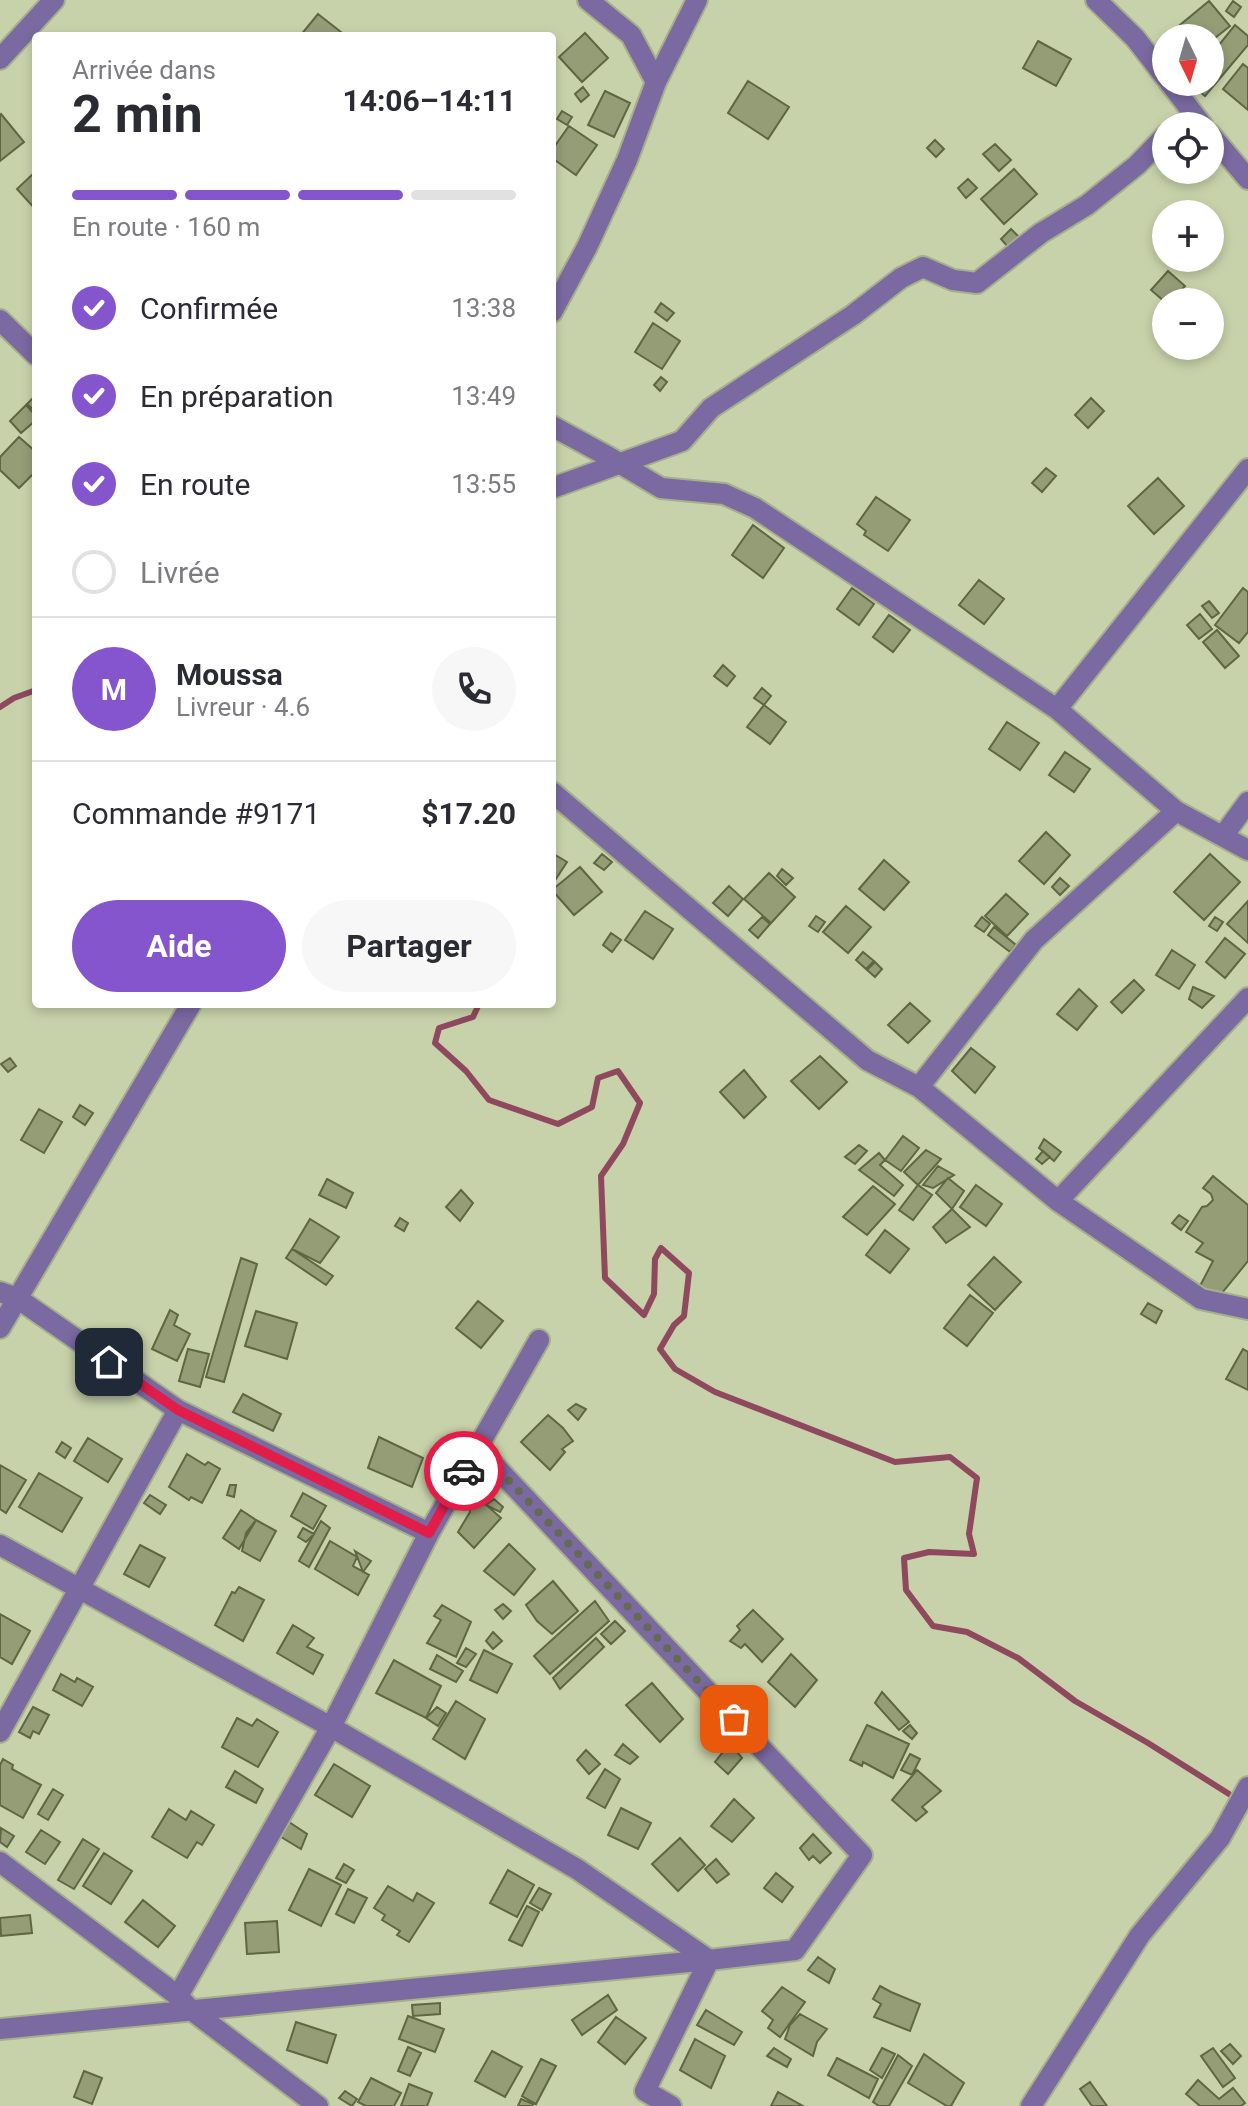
<!DOCTYPE html>
<html lang="fr">
<head>
<meta charset="utf-8">
<style>
	:root { --surface:#fff; --page:#f7f7f7; --text:#2b2b33; --muted:#7c7c81; --line:#e1e1e2; --accent:#8455cd }
	body { margin:0; font-family:Roboto,sans-serif; background:var(--page); color:var(--text); height:100vh; display:flex; flex-direction:column; font-size:30px; white-space:nowrap }
	* { box-sizing:border-box; margin:0 }
	p { font-size:26px; color:var(--muted) }
	.icon { flex:none; width:44px; height:44px; fill:none; stroke:currentColor; stroke-width:2; stroke-linecap:round; stroke-linejoin:round }
	.map { position:relative; flex:1; overflow:hidden }
	.details { position:absolute; left:32px; top:32px; width:524px; height:976px; display:flex; flex-direction:column; background:var(--surface); border-radius:8px; box-shadow:0 4px 12px #0003 }
	.details>* { flex:none }
	.needle { width:52px; rotate:175deg }
	.buttons { position:absolute; left:1152px; top:24px; display:grid; gap:16px }
	.buttons a { display:grid; place-items:center; width:72px; height:72px; border-radius:50%; background:var(--surface); box-shadow:0 4px 12px #0003; font-size:40px }
	.pin { position:absolute; display:grid; place-items:center; width:68px; height:68px; color:#fff; margin:-34px; border-radius:16px; box-shadow:0 4px 12px #0006 }
	.courier { position:absolute; display:grid; place-items:center; width:80px; height:80px; margin:-40px; border:6px solid #e11d48; border-radius:50%; background:#fff; color:#222; box-shadow:0 2px 10px #0007 }
	.head em { font-style:normal; font-weight:700 }
	.head div { display:flex; flex-direction:column-reverse }
	.head { display:flex; align-items:center; justify-content:space-between; height:136px; padding:0 40px }
	h1 { font-size:52px; font-weight:700; line-height:60px }
	.bar { display:grid; grid-template-columns:repeat(4,1fr); gap:12px 8px; align-content:center; height:96px; padding:0 40px }
	.bar i { height:10px; border-radius:6px; background:var(--line) }
	.bar .current { background:var(--accent) }
	.bar p { grid-column:span 4 }
	.line { display:flex; align-items:center; gap:20px; padding:0 40px; border-top:2px solid var(--line) }
	.line div { flex:1 }
	.round { display:grid; place-items:center; flex:none; width:84px; height:84px; border-radius:42px; background:var(--page) }
	ol { padding:0 40px; list-style:none }
	li { display:flex; align-items:center; gap:24px; height:88px }
	li p { margin-inline-start:auto }
	li .icon { padding:8px; border-radius:50%; background:var(--accent); color:#fff; stroke-width:4 }
	li:last-child { color:var(--muted) }
	li i { width:44px; height:44px; border:4px solid var(--line); border-radius:50% }
	.action { display:flex; gap:16px; margin-top:auto; padding:16px 40px }
	.action a { flex:1; height:92px; border-radius:48px; background:var(--accent); color:#fff; font-size:32px; font-weight:700; line-height:92px; text-align:center }
	.action a+a { background:var(--page); color:var(--text) }
	.map>svg:first-child { display:block }
	.lines { fill:none; stroke-linecap:round; stroke-linejoin:round }
	.stream { stroke:#8e495f; stroke-width:6 }
	.building { fill:#959d77; stroke:#5e6642; stroke-width:2 }
	.minor-casing { stroke:#a6af8c; stroke-width:24 }
	.minor { stroke:#7b69a1; stroke-width:20 }
	.done { stroke:#656b52; stroke-width:8; stroke-dasharray:0 14.4 }
	.route { stroke:#e11d48; stroke-width:10 }
</style>
</head>
<body>
<div class="map">
<svg width="1248" height="2106" viewBox="0 0 1248 2106">
	<rect width="100%" height="100%" fill="#c8d2aa"/>
	<g class="lines">
		<path class="stream" d="M0 707 14 698 36 690
			M479 1004 473 1017 439 1028 435 1043 466 1071 489 1100 558 1124 592 1107 598 1078 618 1071 640 1103 623 1144 601 1176 605 1278 644 1315 654 1294 655 1259 661 1248 689 1273 684 1316 674 1325 660 1349 675 1369 715 1392 895 1462 950 1457 977 1478 969 1534 974 1554 929 1552 904 1558 906 1590 933 1626 967 1632 1018 1658 1075 1701 1148 1743 1237 1799"/>
	</g>
	<path class="building" d="M1209 1 1230 26 1210 42V38H1191L1180 25Z
		M1233 1 1241 7 1234 17 1226 11Z
		M318 14 346 36H300Z
		M1235 25 1248 36V45L1205 96 1188 82H1210V56Z
		M585 33 608 58 582 82 559 57Z
		M1038 41 1071 59 1056 86 1023 68Z
		M1243 64 1248 68V110L1223 89Z
		M748 81 789 107 768 139 728 113Z
		M583 87 589 95 581 102 575 94Z
		M605 91 630 103 614 137 588 125Z
		M562 111 572 117 567 125 557 119Z
		M1 114 24 142 0 161V115Z
		M569 126 597 145 576 175 552 158V150Z
		M935 140 944 149 936 157 927 148Z
		M995 144 1011 160 999 171 983 154Z
		M1014 169 1037 194 1004 224 981 199Z
		M36 171V210L17 189Z
		M968 179 977 188 966 198 958 188Z
		M1011 229 1019 237 1008 247 1001 239Z
		M1168 271 1185 286 1171 302 1166 303 1151 290Z
		M661 303 674 313 667 321 655 312Z
		M653 323 680 341 662 369 635 352Z
		M661 377 667 382 660 391 654 385Z
		M36 395V412L27 404Z
		M1091 398 1104 411 1088 428 1075 415Z
		M26 405 36 416V420L21 433 10 421Z
		M19 437 36 452V471L19 488 0 470V457Z
		M1046 468 1056 476 1042 492 1032 483Z
		M1158 478 1184 506 1154 534 1128 506Z
		M876 497 910 520 888 551 864 535 866 531 857 524Z
		M753 525 784 548 763 578 732 555Z
		M979 580 1004 599 984 624 959 605Z
		M852 588 874 604 859 625 837 609Z
		M1243 588 1248 592V632L1239 643 1215 625Z
		M1209 601 1219 613 1212 618 1202 606Z
		M1200 614 1212 629 1199 639 1187 625Z
		M889 615 910 630 893 652 873 637Z
		M1217 630 1239 656 1225 668 1203 642Z
		M723 665 735 676 727 686 714 676Z
		M762 688 771 696 764 705 754 698Z
		M764 705 786 722 770 744 747 727Z
		M1007 722 1039 743 1020 770 989 749Z
		M1065 752 1090 769 1074 792 1049 775Z
		M1046 832 1070 855 1044 884 1019 861Z
		M552 853 567 862 552 885Z
		M602 854 612 862 604 870 594 863Z
		M1210 854 1240 882 1204 920 1174 892Z
		M884 860 909 882 884 910 859 889Z
		M580 867 602 892 574 915 552 890Z
		M782 869 793 878 786 885 777 876Z
		M769 873 795 897 771 923 744 899Z
		M1060 878 1069 886 1060 895 1052 887Z
		M729 886 743 899 728 916 713 903Z
		M1006 894 1028 914 1007 936 985 916Z
		M1248 901V943L1227 924Z
		M846 906 871 927 848 953 823 932Z
		M645 911 673 929 653 959 625 940Z
		M816 916 825 922 818 932 809 926Z
		M762 917 770 924 758 938 749 930Z
		M982 917 990 924 984 932 975 926Z
		M1215 917 1223 922 1217 931 1209 926Z
		M994 927 1016 945 1010 952 988 935Z
		M611 933 621 940 612 952 603 945Z
		M1225 938 1245 954 1225 978 1206 962Z
		M1172 950 1195 965 1179 989 1156 975Z
		M863 952 874 961 866 969 856 960Z
		M875 962 882 969 875 977 867 970Z
		M1134 980 1144 990 1122 1013 1111 1002Z
		M1193 987 1214 996 1202 1008 1189 999Z
		M1079 989 1097 1006 1077 1030 1057 1014Z
		M910 1003 930 1021 908 1043 888 1025Z
		M971 1048 995 1067 975 1093 952 1071Z
		M820 1056 847 1082 819 1109 791 1081Z
		M10 1058 16 1066 8 1072 1 1064Z
		M744 1070 766 1097 744 1118 720 1092Z
		M80 1105 93 1113 85 1125 73 1117Z
		M39 1109 62 1122 44 1153 21 1140Z
		M903 1136 919 1148 901 1171 885 1160Z
		M1044 1139 1061 1152 1054 1161 1039 1148Z
		M859 1145 867 1151 855 1164 845 1157Z
		M926 1150 941 1159 918 1185 904 1172Z
		M1043 1151 1050 1157 1042 1164 1036 1159Z
		M879 1153 885 1160 880 1165 903 1185 894 1196 859 1170Z
		M938 1166 954 1175 933 1188 923 1185Z
		M1213 1176 1248 1205V1261L1218 1298 1200 1286 1213 1261 1196 1252 1203 1243 1186 1232 1202 1207 1207 1206 1213 1200 1211 1194 1203 1188Z
		M948 1178 964 1191 952 1209 936 1193Z
		M327 1179 353 1193 346 1208 319 1195Z
		M918 1185 932 1195 913 1220 899 1210Z
		M976 1185 1002 1204 986 1226 960 1207Z
		M873 1186 895 1204 867 1235 843 1217Z
		M461 1190 473 1203 460 1221 446 1207Z
		M952 1209 970 1227 946 1243 933 1227Z
		M1179 1215 1188 1221 1181 1230 1172 1223Z
		M400 1218 408 1223 404 1231 395 1226Z
		M310 1219 339 1237 320 1263 292 1249Z
		M885 1230 909 1249 890 1273 866 1255Z
		M292 1249 333 1276 326 1285 286 1258Z
		M994 1257 1021 1282 995 1310 968 1285Z
		M241 1258 257 1264 224 1382 206 1377Z
		M970 1295 993 1313 967 1346 944 1328Z
		M478 1301 503 1321 481 1348 456 1328Z
		M1148 1303 1162 1311 1156 1323 1141 1314Z
		M170 1310 178 1315 174 1325 190 1334 177 1361 152 1349Z
		M256 1311 297 1323 287 1359 245 1346Z
		M188 1349 209 1354 200 1387 179 1381Z
		M1243 1349 1248 1352V1390L1226 1379Z
		M243 1394 281 1414 273 1431 233 1412Z
		M576 1404 586 1409 578 1420 568 1410Z
		M548 1415 563 1428 573 1441 562 1449 565 1452 550 1470 521 1442Z
		M379 1437 423 1458 412 1487 368 1468Z
		M88 1438 122 1459 108 1482 74 1461Z
		M62 1442 71 1448 65 1458 56 1452Z
		M187 1454 205 1465 208 1462 220 1469 202 1503 191 1497 189 1500 169 1487Z
		M0 1465 26 1480 6 1513 0 1509Z
		M39 1473 82 1498 62 1532 19 1507Z
		M477 1481 484 1489 478 1498 468 1491Z
		M230 1485H236L234 1497 227 1495Z
		M303 1493 326 1506 313 1529 291 1516Z
		M474 1494 501 1518 474 1548 458 1532 470 1512 468 1505Z
		M150 1495 166 1505 160 1514 144 1503Z
		M494 1499 503 1507 500 1512 486 1505Z
		M241 1510 256 1520 239 1549 223 1538Z
		M256 1520 276 1531 260 1561 242 1551 246 1533Z
		M321 1521 330 1528 309 1567 299 1561Z
		M303 1528 314 1534 306 1542 298 1537Z
		M330 1541 357 1557 353 1566 369 1575 358 1595 315 1569Z
		M509 1544 535 1569 514 1595 484 1571Z
		M140 1545 165 1558 149 1587 124 1574Z
		M355 1551 371 1561 363 1572Z
		M553 1581 578 1611 552 1634 537 1621 526 1605Z
		M239 1587 264 1600 243 1641 215 1625 232 1592 235 1593Z
		M595 1601 609 1621 550 1674 534 1656Z
		M503 1604 511 1611 503 1619 495 1610Z
		M442 1605 471 1622 456 1657 427 1643 441 1620 434 1616Z
		M753 1610 783 1639 762 1662 745 1644 741 1648 730 1641 740 1630 737 1626Z
		M0 1614 30 1631 12 1664 0 1657Z
		M615 1621 625 1631 611 1644 601 1634Z
		M293 1625 314 1638 307 1647 323 1655 313 1674 277 1653Z
		M493 1632 502 1641 493 1649 486 1641Z
		M596 1638 604 1647 560 1689 553 1678Z
		M466 1648 476 1654 466 1667 457 1663Z
		M484 1650 512 1664 497 1693 470 1680Z
		M791 1654 817 1680 795 1707 768 1682Z
		M437 1655 463 1671 456 1682 430 1669Z
		M394 1660 441 1686 426 1718 376 1693Z
		M61 1674 75 1682 77 1678 93 1687 82 1706 53 1690Z
		M652 1683 683 1719 660 1742 626 1705Z
		M882 1692 909 1722 899 1730 875 1703Z
		M456 1701 485 1719 465 1759 433 1739Z
		M33 1707 49 1715 39 1734 33 1731 30 1738 19 1732Z
		M437 1707 446 1713 438 1726 426 1718Z
		M237 1718 252 1726 257 1719 278 1732 258 1767 222 1747Z
		M867 1725 909 1744 893 1778 863 1762 862 1766 850 1760Z
		M910 1725 917 1733 912 1739 903 1731Z
		M730 1743 742 1758 728 1774 715 1762Z
		M623 1744 638 1757 630 1764 615 1755Z
		M586 1750 600 1764 589 1774 577 1760Z
		M910 1754 920 1759 912 1775 901 1770Z
		M3 1759 13 1765 12 1769 41 1785 23 1818 0 1805V1765Z
		M334 1764 370 1786 352 1817 315 1795Z
		M605 1769 620 1779 605 1808 587 1798Z
		M917 1770 941 1791 922 1807 927 1812 916 1821 892 1800Z
		M235 1771 263 1789 256 1803 226 1787Z
		M53 1789 63 1795 48 1820 38 1814Z
		M734 1799 754 1818 732 1842 711 1826Z
		M621 1808 651 1823 638 1849 608 1835Z
		M169 1809 186 1820 191 1811 214 1825 202 1845 197 1842 187 1858 152 1837Z
		M289 1822 307 1834 301 1849 281 1837Z
		M1 1828 14 1836 7 1847 0 1842Z
		M41 1830 60 1842 45 1864 26 1852Z
		M813 1834 831 1853 820 1863 813 1856 809 1860 800 1848Z
		M680 1838 705 1865 678 1891 652 1864Z
		M83 1839 99 1849 74 1889 58 1880Z
		M104 1853 132 1871 111 1904 83 1886Z
		M716 1859 729 1874 717 1883 705 1869Z
		M344 1864 354 1870 346 1883 336 1878Z
		M309 1869 341 1885 321 1926 289 1910Z
		M508 1870 534 1885 517 1917 490 1903Z
		M776 1873 793 1887 782 1902 764 1888Z
		M388 1886 413 1901 417 1893 434 1903 409 1942 397 1935 400 1931 382 1920 385 1915 374 1908Z
		M539 1888 551 1894 542 1910 530 1903Z
		M348 1889 367 1898 354 1923 336 1914Z
		M143 1900 175 1926 158 1947 125 1922Z
		M527 1906 539 1912 522 1946 509 1940Z
		M30 1915 32 1933 1 1936 0 1918Z
		M277 1921 279 1952 247 1954 245 1923Z
		M818 1957 835 1969 829 1983 808 1970Z
		M880 1986 891 1992 920 2004 910 2031 874 2017 881 2004 873 1999Z
		M782 1987 805 2002 780 2037 768 2028 773 2020 762 2011Z
		M608 1995 617 2010 582 2035 572 2020Z
		M440 2003V2014L413 2016 412 2005Z
		M706 2010 742 2032 734 2045 697 2025Z
		M800 2014 827 2029 817 2042 813 2056 785 2039 790 2025Z
		M408 2016 444 2029 435 2052 399 2039Z
		M616 2017 646 2038 625 2064 598 2042Z
		M296 2022 336 2035 327 2063 287 2050Z
		M695 2039 725 2056 711 2088 680 2070Z
		M1230 2044 1241 2056 1233 2064 1221 2051Z
		M408 2047 421 2053 410 2076 398 2071Z
		M774 2048 791 2059 787 2067 767 2056Z
		M882 2048 895 2054 882 2078 870 2070Z
		M1213 2048 1235 2078 1223 2087 1201 2056Z
		M492 2051 522 2067 505 2097 475 2081Z
		M924 2054 964 2083 951 2106H947L908 2083Z
		M898 2055 912 2066 889 2106H879L873 2102Z
		M837 2058 878 2079 869 2098 828 2075Z
		M541 2059 556 2066 536 2104 522 2096Z
		M84 2071 102 2078 92 2104 74 2097Z
		M371 2078 401 2093 394 2106H366L358 2102Z
		M1198 2080 1219 2099 1233 2088 1245 2103 1241 2106H1200L1186 2094Z
		M1090 2082 1107 2106H1092L1080 2089Z
		M409 2084 432 2093 427 2106H401Z
		M345 2091 357 2099 352 2106 339 2098Z
		M778 2092 803 2106H771Z
		M521 2099 533 2104 532 2106H518Z"/>
	<g class="lines">
		<g class="minor-casing">
			<path id="minor" d="M588 0 631 35 656 82
				M1096 0 1135 38 1166 78
				M0 59 54 0
				M1169 82 1203 126
				M1178 126 1199 121
				M1210 134 1248 179
				M552 312 587 247 627 160 656 82 697 0
				M0 320 36 355
				M552 426 609 457 661 488 724 494 755 508 1057 709 1176 811 1248 850
				M552 488 682 441 711 408 853 315 901 278 923 267 953 280 977 283 1041 233 1087 205 1137 165 1166 135
				M1057 709 1248 469
				M552 792 867 1060 919 1087 1058 1201 1201 1299 1248 1309
				M1223 836 1248 802
				M919 1087 1034 940 1176 811
				M1058 1201 1248 998
				M0 1292 17 1298 178 1410 429 1533
				M0 1328 191 1004
				M0 1545 331 1727 577 1869 709 1960 645 2091 671 2106
				M0 1732 178 1410
				M0 1862 178 1996 190 2009 318 2106
				M178 1996 331 1727 429 1533 539 1340
				M0 2029 709 1960 795 1950 862 1855 478 1448
				M1031 2106 1140 1935 1220 1838 1248 1787"/>
		</g>
		<use href="#minor" class="minor"/>
	</g>
	<g class="lines">
		<path class="done" d="M464 1471 478 1448 734 1719"/>
		<path class="route" d="M109 1362 178 1410 429 1533 464 1471"/>
	</g>
</svg>
<div class="buttons">
<a><svg class="needle" viewBox="-14 -14 28 28"><path d="M0-13l5 13h-10z" fill="#e53935"/><path d="M0 13l5-13h-10z" fill="#7c7c81"/></svg></a>
<a><svg class="icon" aria-label="locate" viewBox="0 0 24 24"><circle cx="12" cy="12" r="6"/><path d="M12 2v4M12 18v4M2 12h4M18 12h4"/></svg></a>
<a>+</a>
<a>−</a>
</div>
<div class="pin" style="left:734px;top:1719px;background:#ea580c"><svg class="icon" aria-label="bag" viewBox="0 0 24 24"><path d="M5 8h14l-1 12H6zM9 8a3 3 0 0 1 6 0"/></svg></div>
<div class="pin" style="left:109px;top:1362px;background:#1f2937"><svg class="icon" aria-label="home" viewBox="0 0 24 24"><path d="M3 11l9-7 9 7M6 9v11h12V9"/></svg></div>
<div class="courier" style="left:464px;top:1471px"><svg class="icon" aria-label="car" viewBox="0 0 24 24"><path d="M5 17H2v-5l4-1 3-4h7l3 4 3 1v5h-3M9 17h6M6 11h13"/><circle cx="7" cy="17" r="2"/><circle cx="17" cy="17" r="2"/></svg></div>
<section class="details">
<div class="head"><div><h1>2 min</h1><p>Arrivée dans</p></div><em>14:06–14:11</em></div>
<div class="bar"><i class="current"></i><i class="current"></i><i class="current"></i><i></i><p>En route · 160 m</p></div>
<ol>
<li><svg class="icon" aria-label="check" viewBox="0 0 24 24"><path d="M5 12l5 5 9-10"/></svg>Confirmée<p>13:38</p></li>
<li><svg class="icon" aria-label="check" viewBox="0 0 24 24"><path d="M5 12l5 5 9-10"/></svg>En préparation<p>13:49</p></li>
<li><svg class="icon" aria-label="check" viewBox="0 0 24 24"><path d="M5 12l5 5 9-10"/></svg>En route<p>13:55</p></li>
<li><i></i>Livrée</li>
</ol>
<div class="line" style="height:144px"><b class="round" style="background:var(--accent);color:#fff">M</b><div><b>Moussa</b><p>Livreur · 4.6</p></div><a class="round"><svg class="icon" aria-label="phone" viewBox="0 0 24 24"><path d="M5 4h4l2 5-3 2q2 4 5 5l2-3 5 2v4C11 20 4 13 5 4z"/></svg></a></div>
<div class="line" style="height:104px"><div>Commande #9171</div><b>$17.20</b></div>
<div class="action"><a>Aide</a><a>Partager</a></div>
</section>
</div>
</body>
</html>
